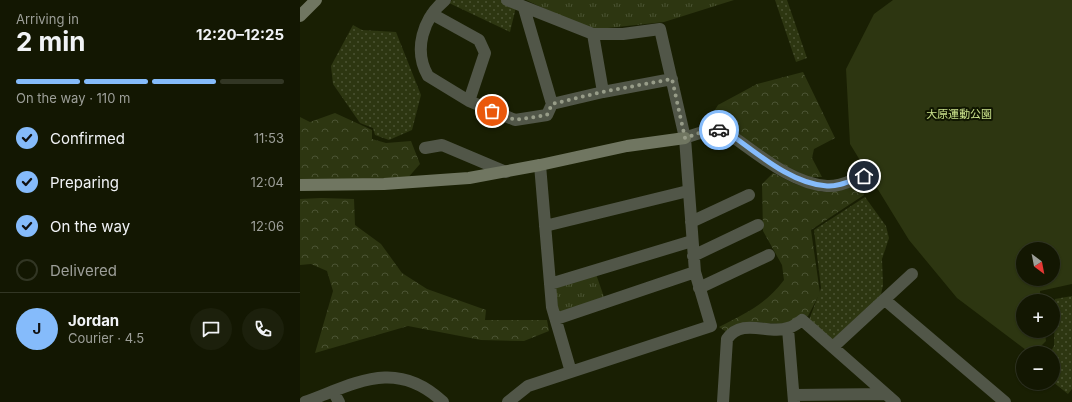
<!DOCTYPE html>
<html lang="en">
<head>
<meta charset="utf-8">
<style>
	:root { --surface:#131702; --page:#1c200c; --text:#f1f3f6; --muted:#9d9f99; --line:#323624; --accent:#85bbfb }
	body { margin:0; font-family:Inter,"Noto Sans JP",sans-serif; background:var(--page); color:var(--text); height:100vh; display:flex; flex-direction:column; font-size:15px; white-space:nowrap }
	* { box-sizing:border-box; margin:0 }
	p { font-size:13px; color:var(--muted) }
	.icon { flex:none; width:22px; height:22px; fill:none; stroke:currentColor; stroke-width:2; stroke-linecap:round; stroke-linejoin:round }
	.map { position:relative; flex:1; overflow:hidden }
	.details { display:flex; flex-direction:column; background:var(--surface); width:300px }
	.details>* { flex:none }
	.needle { width:26px; rotate:148deg }
	.controls { position:absolute; left:716px; top:242px; display:grid; gap:8px }
	.controls a { display:grid; place-items:center; width:44px; height:44px; border-radius:50%; background:var(--surface); box-shadow:0 1px 3px #0004,0 0 0 1px var(--line); font-size:20px }
	.pin { position:absolute; display:grid; place-items:center; width:34px; height:34px; color:#fff; margin:-17px; border:2px solid #fff; border-radius:50%; box-shadow:0 1px 4px #0007 }
	.courier { position:absolute; display:grid; place-items:center; width:40px; height:40px; margin:-20px; border:3px solid #85bbfb; border-radius:50%; background:#fff; color:#222; box-shadow:0 1px 5px #0007 }
	.overview em { font-style:normal; font-weight:700 }
	.overview div { display:flex; flex-direction:column-reverse }
	.overview { display:flex; align-items:center; justify-content:space-between; height:68px; padding:0 16px }
	h1 { font-size:26px; font-weight:700; line-height:30px }
	.bar { display:grid; grid-template-columns:repeat(4,1fr); gap:6px 4px; align-content:center; height:48px; padding:0 16px }
	.bar i { height:5px; border-radius:3px; background:var(--line) }
	.bar .on { background:var(--accent) }
	.bar p { grid-column:span 4 }
	.line { display:flex; align-items:center; gap:10px; padding:0 16px; border-top:1px solid var(--line) }
	.line div { flex:1 }
	.round { display:grid; place-items:center; flex:none; width:42px; height:42px; border-radius:21px; background:var(--page) }
	ol { padding:0 16px; list-style:none }
	li { display:flex; align-items:center; gap:12px; height:44px }
	li p { margin-inline-start:auto }
	li .icon { padding:4px; border-radius:50%; background:var(--accent); color:#111; stroke-width:4 }
	li:last-child { color:var(--muted) }
	li i { width:22px; height:22px; border:2px solid var(--line); border-radius:50% }
	main { display:flex; flex:1; min-height:0 }
	.map>svg:first-child { display:block }
	.grass { fill:url(#grass-dots) }
	.forest { fill:url(#forest-crowns) }
	.park { fill:url(#park-tufts) }
	.pitch { fill:#2d3611; fill-rule:evenodd }
	.lines { fill:none; stroke-linecap:round; stroke-linejoin:round }
	.street { stroke:#515648; stroke-width:12 }
	.secondary { stroke:#707661; stroke-width:12 }
	.done { stroke:#979c88; stroke-width:4; stroke-dasharray:0 7.2 }
	.route { stroke:#85bbfb; stroke-width:5 }
	.labels { text-anchor:middle; stroke-width:4; stroke-linejoin:round; paint-order:stroke }
	.park-label { font-size:11px; fill:#c9e18a; stroke:#101600 }
</style>
</head>
<body>
<main>
<section class="details">
<div class="overview"><div><h1>2 min</h1><p>Arriving in</p></div><em>12:20–12:25</em></div>
<div class="bar"><i class="on"></i><i class="on"></i><i class="on"></i><i></i><p>On the way · 110 m</p></div>
<ol>
<li><svg class="icon" aria-label="check" viewBox="0 0 24 24"><path d="M5 12l5 5 9-10"/></svg>Confirmed<p>11:53</p></li>
<li><svg class="icon" aria-label="check" viewBox="0 0 24 24"><path d="M5 12l5 5 9-10"/></svg>Preparing<p>12:04</p></li>
<li><svg class="icon" aria-label="check" viewBox="0 0 24 24"><path d="M5 12l5 5 9-10"/></svg>On the way<p>12:06</p></li>
<li><i></i>Delivered</li>
</ol>
<div class="line" style="height:72px"><b class="round" style="background:var(--accent);color:#111">J</b><div><b>Jordan</b><p>Courier · 4.5</p></div><a class="round"><svg class="icon" aria-label="chat" viewBox="0 0 24 24"><path d="M4 5h16v11H9l-5 4z"/></svg></a><a class="round"><svg class="icon" aria-label="phone" viewBox="0 0 24 24"><path d="M5 4h4l2 5-3 2q2 4 5 5l2-3 5 2v4C11 20 4 13 5 4z"/></svg></a></div>
</section>
<div class="map">
<svg width="772" height="402" viewBox="0 0 772 402">
	<defs>
		<pattern id="grass-dots" width="8" height="8" patternUnits="userSpaceOnUse"><rect width="8" height="8" fill="#2d3611"/><path d="M2 2h.1M6 6h.1" fill="none" stroke="#4b5333" stroke-width="1.8" stroke-linecap="round"/></pattern>
		<pattern id="forest-crowns" width="20" height="18" patternUnits="userSpaceOnUse"><rect width="20" height="18" fill="#2d3611"/><path d="M2 6a3 3 0 1 1 6 0M12 15a3 3 0 1 1 6 0" fill="none" stroke="#4b5333"/></pattern>
		<pattern id="park-tufts" width="24" height="20" patternUnits="userSpaceOnUse"><rect width="24" height="20" fill="#2d3611"/><path d="M3 7l-1-3M5 7V3M7 7l1-3M15 17l-1-3M17 17v-4M19 17l1-3" fill="none" stroke="#4b5333"/></pattern>
	</defs>
	<rect width="100%" height="100%" fill="#191f03"/>
	<path class="grass" d="M152 0H202L216 7 210 32 149 3Z
		M475 0H487L507 58 496 62Z
		M53 25 62 30 96 32 121 95 112 130 89 140 75 135 73 128 60 123 33 84 31 66Z
		M565 197 586 226 589 238 582 259 583 285 580 299 534 342 509 320 521 288 514 230Z
		M772 296V389L768 394 753 382V353H750L754 346 755 299Z"/>
	<path class="forest" d="M503 72 535 138 514 149 512 158 522 177H508L480 163 426 128 406 124 418 105 457 84Z
		M35 113 72 130V139L86 143 111 141 120 164 106 180 0 182V117L10 122Z
		M473 173 495 184 522 192 561 183 564 195 511 230 520 293 508 316 484 324 449 322 425 331 419 327C446 313 465 305 484 280L482 265 463 231 462 184Z
		M21 198 54 199 55 225 81 244 102 273 127 289 186 310 185 320H247L249 331 224 341 181 340 108 326 15 353 33 291 27 271 11 264 0 265V199Z"/>
	<path class="park" d="M226 0H434L364 22 289 30Z
		M296 274 304 297 259 313 255 287Z"/>
	<path class="pitch" d="M593 0H772V284L740 291 741 301H723V331H745L746 341 736 351 726 350 657 298 609 240 550 144 546 69 574 14ZM723 249H753V279H723Z"/>
	<g class="lines">
		<path class="street" d="M145 0C123 18 113 50 128 76L169 101 215 120 247 115 252 104 224 8
			M207 0 293 34H323L360 29 385 138 395 272 411 326 228 386 208 402
			M132 14 179 40 185 53 169 101
			M293 34 303 92
			M252 104 303 92 372 79
			M385 138C401 132 413 128 429 134 458 154 492 184 527 186 539 187 552 180 564 176
			M125 148 142 145 206 172
			M240 165 252 307 271 372
			M391 222 449 195
			M245 226 388 191
			M393 256 458 225
			M250 284 392 241
			M399 288 469 255
			M585 300 705 402
			M256 319 395 272
			M488 329 494 402
			M533 347 612 274
			M33 391 39 402
			M494 395 586 394
			M5 402C57 383 96 358 143 402
			M423 402 427 339C442 317 469 335 488 328 493 327 498 323 502 320L595 402"/>
		<path class="secondary" d="M0 16 16 0
			M0 185 84 184 169 178 240 165 327 146 385 138"/>
	</g>
	<g class="lines">
		<path class="done" d="M192 111 215 120 247 115 252 104 302 92 372 79 385 138 402 132 419 130"/>
		<path class="route" d="M419 130 430 134C458 154 492 184 527 186 539 187 552 180 564 176"/>
	</g>
	<g class="labels">
		<g class="park-label">
			<text x="659" y="118">大原運動公園</text>
		</g>
	</g>
</svg>
<div class="controls">
<a><svg class="needle" viewBox="-14 -14 28 28"><path d="M0-13l5 13h-10z" fill="#e53935"/><path d="M0 13l5-13h-10z" fill="#9d9f99"/></svg></a>
<a>+</a>
<a>−</a>
</div>
<div class="pin" style="left:192px;top:111px;background:#ea580c"><svg class="icon" aria-label="bag" viewBox="0 0 24 24"><path d="M5 8h14l-1 12H6zM9 8a3 3 0 0 1 6 0"/></svg></div>
<div class="pin" style="left:564px;top:176px;background:#1f2937"><svg class="icon" aria-label="home" viewBox="0 0 24 24"><path d="M3 11l9-7 9 7M6 9v11h12V9"/></svg></div>
<div class="courier" style="left:419px;top:130px"><svg class="icon" aria-label="car" viewBox="0 0 24 24"><path d="M5 17H2v-5l4-1 3-4h7l3 4 3 1v5h-3M9 17h6M6 11h13"/><circle cx="7" cy="17" r="2"/><circle cx="17" cy="17" r="2"/></svg></div>
</div>
</main>
</body>
</html>
